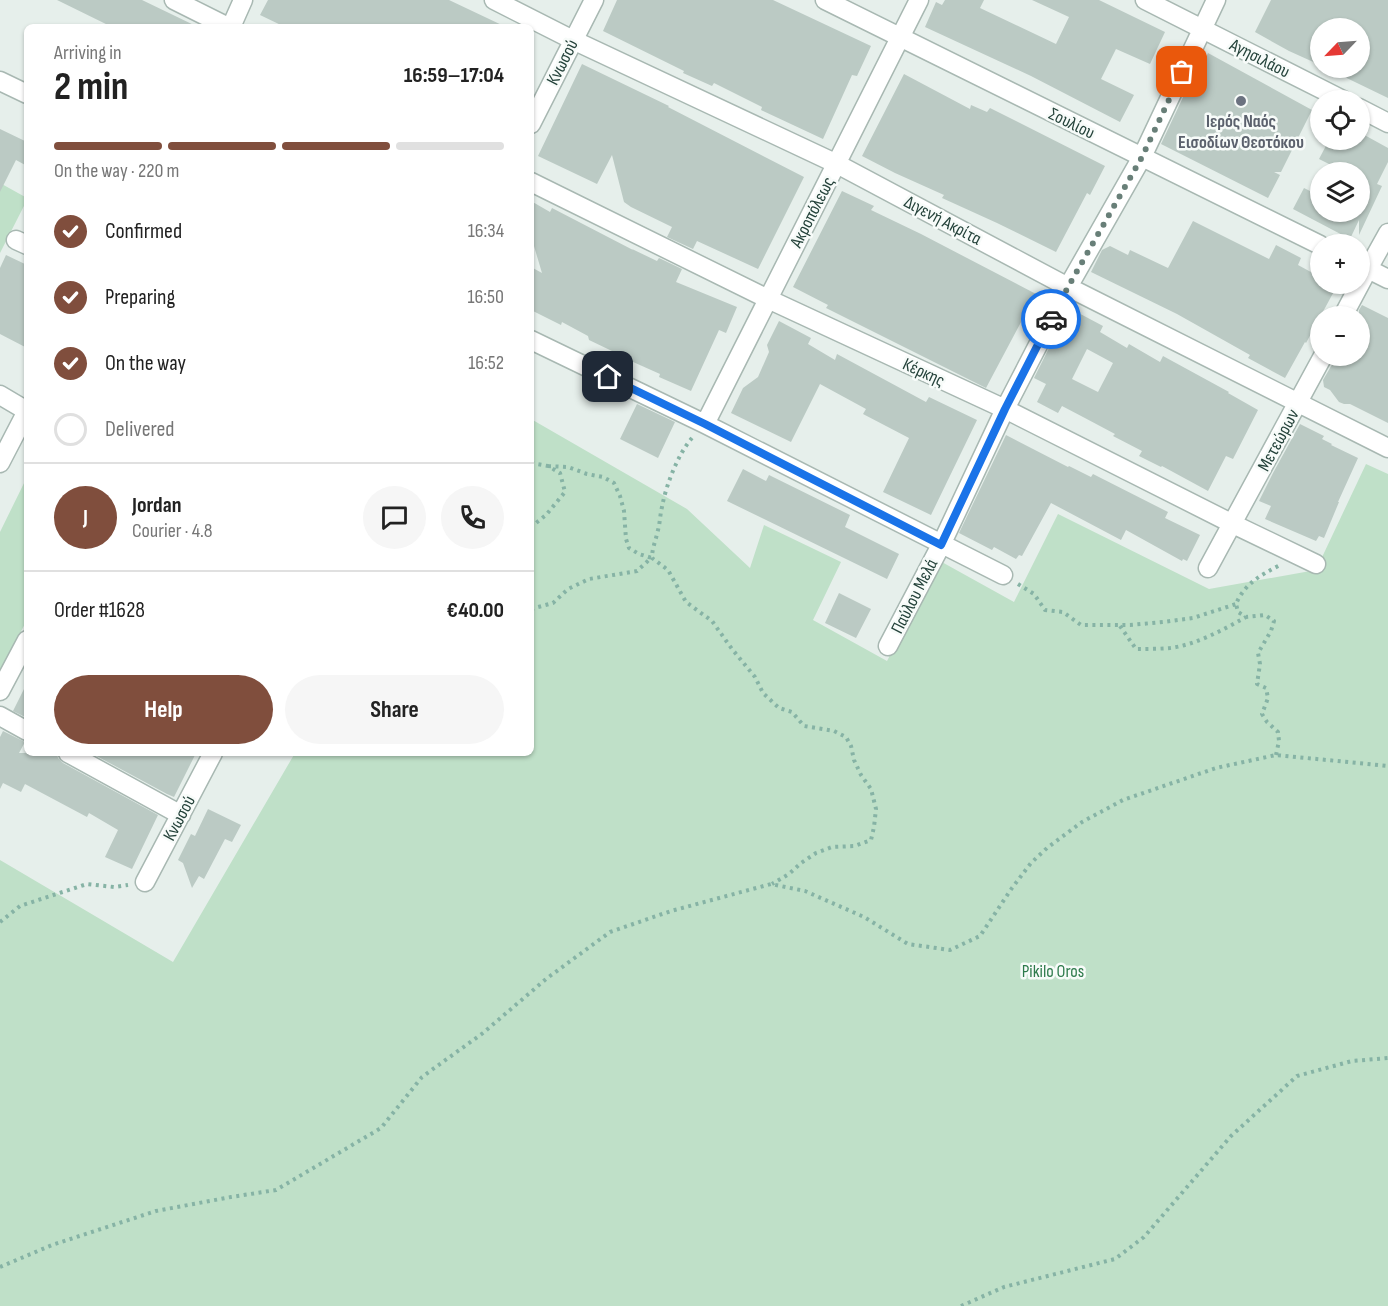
<!DOCTYPE html>
<html lang="en">
<head>
<meta charset="utf-8">
<style>
	:root { --surface:#fff; --page:#f6f6f6; --text:#222; --muted:#767676; --line:#e0e0e0; --accent:#804e3d }
	body { margin:0; font-family:"Sofia Sans Condensed",sans-serif; background:var(--page); color:var(--text); height:100vh; display:flex; flex-direction:column; font-size:22px; white-space:nowrap }
	* { box-sizing:border-box; margin:0 }
	p { font-size:20px; color:var(--muted) }
	.icon { flex:none; width:33px; height:33px; fill:none; stroke:currentColor; stroke-width:2; stroke-linecap:round; stroke-linejoin:round }
	.map { position:relative; flex:1; overflow:hidden }
	.drawer { position:absolute; left:24px; top:24px; width:510px; height:732px; display:flex; flex-direction:column; background:var(--surface); border-radius:9px; box-shadow:0 2px 4px #0004 }
	.drawer>* { flex:none }
	.needle { width:39px; rotate:245deg }
	.buttons { position:absolute; left:1310px; top:18px; display:grid; gap:12px }
	.buttons a { display:grid; place-items:center; width:60px; height:60px; border-radius:50%; background:var(--surface); box-shadow:0 2px 4px #0004; font-size:30px }
	.pin { position:absolute; display:grid; place-items:center; width:51px; height:51px; color:#fff; margin:-26px; border-radius:12px; box-shadow:0 3px 9px #0006 }
	.courier { position:absolute; display:grid; place-items:center; width:60px; height:60px; margin:-30px; border:4px solid #1a73e8; border-radius:50%; background:#fff; color:#222; box-shadow:0 2px 8px #0007 }
	.overview em { font-style:normal; font-weight:700 }
	.overview div { display:flex; flex-direction:column-reverse }
	.overview { display:flex; align-items:center; justify-content:space-between; height:102px; padding:0 30px }
	h1 { font-size:39px; font-weight:700; line-height:45px }
	.bar { display:grid; grid-template-columns:repeat(4,1fr); gap:9px 6px; align-content:center; height:72px; padding:0 30px }
	.bar i { height:8px; border-radius:4px; background:var(--line) }
	.bar .current { background:var(--accent) }
	.bar p { grid-column:span 4 }
	.line { display:flex; align-items:center; gap:15px; padding:0 30px; border-top:2px solid var(--line) }
	.line div { flex:1 }
	.round { display:grid; place-items:center; flex:none; width:63px; height:63px; border-radius:32px; background:var(--page) }
	ol { padding:0 30px; list-style:none }
	li { display:flex; align-items:center; gap:18px; height:66px }
	li p { margin-inline-start:auto }
	li .icon { padding:6px; border-radius:50%; background:var(--accent); color:#fff; stroke-width:4 }
	li:last-child { color:var(--muted) }
	li i { width:33px; height:33px; border:3px solid var(--line); border-radius:50% }
	.primary-button { display:flex; gap:12px; margin-top:auto; padding:12px 30px }
	.primary-button a { flex:1; height:69px; border-radius:36px; background:var(--accent); color:#fff; font-size:24px; font-weight:700; line-height:69px; text-align:center }
	.primary-button a+a { background:var(--page); color:var(--text) }
	.map>svg:first-child { display:block }
	.green { fill:#bfe0c8 }
	.building { fill:#bbcac4; fill-rule:evenodd }
	.lines { fill:none; stroke-linecap:round; stroke-linejoin:round }
	.minor-casing { stroke:#a8b8b2; stroke-width:21 }
	.tertiary-casing { stroke:#a8b8b2; stroke-width:21 }
	.path { stroke:#86b3a5; stroke-width:4; stroke-dasharray:3 4.5; stroke-linecap:butt }
	.minor { stroke:#fff; stroke-width:18 }
	.tertiary { stroke:#fff; stroke-width:18 }
	.done { stroke:#687f78; stroke-width:6; stroke-dasharray:0 10.8 }
	.route { stroke:#1a73e8; stroke-width:8 }
	.worship-dot { fill:#6b7280; stroke:#f7fbf9; stroke-width:2 }
	.labels { text-anchor:middle; stroke-width:5; stroke-linejoin:round; paint-order:stroke }
	.street-label { font-size:18px; fill:#24423a; stroke:#f7fbf9 }
	.worship-label { font-size:18px; font-weight:bold; fill:#5b616d; stroke:#f7fbf9 }
	.park-label { font-size:18px; fill:#2d7a4b; stroke:#f7fbf9 }
</style>
</head>
<body>
<div class="map">
<svg width="1388" height="1306" viewBox="0 0 1388 1306">
	<rect width="100%" height="100%" fill="#e6efeb"/>
	<path class="green" d="M0 183 27 198V200L0 253Z
		M531 419 687 509 750 568 764 525 841 562 813 620 887 661 940 561 1014 602 1058 514 1209 589 1316 570 1366 464 1388 474V1306H0V860L173 962 295 753H531Z
		M27 477V620L0 671V532Z"/>
	<path class="building" d="M57 0H142L198 27H112Z
		M268 0H449L506 27H285L260 15Z
		M617 0H773L871 46 857 76 852 75 823 139 761 110 762 107 714 83 712 86 683 73 684 71 603 31Z
		M945 0H984L980 8 1056 44 1069 17 1032 0H1099L1165 32 1150 64 1116 49 1101 79 1134 95 1120 122 1031 76 925 27 936 2 942 5Z
		M1271 0H1388V98L1326 68H1359V28H1320V65L1289 51 1255 32Z
		M1208 53 1312 110 1281 172H1274L1280 175 1268 198 1161 144 1202 57 1205 59Z
		M582 64 669 106 668 107 804 177 758 269 697 241 693 249 667 237 672 227 631 207 624 202 612 155 597 184 538 156Z
		M904 74 970 109 971 105 987 112 990 108 1105 166 1090 195 1087 193 1056 252 997 223 942 198 944 195 895 173 862 156Z
		M0 129 27 142V166L16 160 0 192Z
		M1359 132 1388 148V162L1377 184 1382 186 1359 235V220L1350 239 1293 209 1304 188 1320 196V212H1359V172H1345L1319 159 1329 140H1359Z
		M842 191 874 206 871 210 921 234 1036 294 986 388 826 308 828 305 793 287Z
		M531 201 550 212 552 208 633 250 632 249 657 261 659 258 682 269 676 282 737 307 726 333 719 330 691 391 659 377 660 374 613 353 612 351 589 340 588 336 562 322 561 325 531 310V267L542 273 531 236Z
		M1193 221 1269 259 1276 245 1301 258 1298 265 1320 277V284H1338L1306 343 1305 342 1285 378 1248 358 1250 355 1177 314 1091 272 1102 250 1110 246 1128 255 1130 250 1168 268Z
		M6 255 27 265V348L0 334V268Z
		M1362 305 1388 318V423L1350 404H1344L1339 402 1330 390 1324 387 1323 380 1337 356H1359V310Z
		M1071 309 1103 326 1100 332 1127 348 1129 344 1160 362 1163 356 1229 392 1228 393 1258 410 1233 459 1226 456 1208 491 1162 466 1161 467 1139 456 1142 451 1113 436 1115 434 1083 417 1062 406 1058 413 1037 402 1046 384 1034 378 1054 338 1055 339ZM1087 349 1113 363 1098 392 1072 379Z
		M779 321 811 338 808 344 835 360 837 354 926 402 929 397 977 420 931 515 883 492 909 438 863 414 866 409 820 384 791 442 731 413 743 388 758 377 769 352 767 345Z
		M637 404 675 422 658 458 620 439Z
		M1300 424 1324 436 1322 439 1332 444 1331 445 1358 458 1338 502H1339L1324 538 1319 536 1316 541 1265 519 1271 506 1259 501 1273 473Z
		M1006 435 1068 467 1069 466 1091 477 1093 474 1168 512 1165 518 1200 535 1187 561 1183 559 1182 561 1126 530 1121 540 1051 503 1022 556 1019 555 1016 559 994 547 992 550 959 533Z
		M743 469 766 481 769 475 850 515 845 527 899 554 887 579 727 501Z
		M839 593 871 609 856 638 825 623Z
		M27 683V718L13 711Z
		M3 731 25 742 19 753H57L58 758 63 763 158 815 132 869 105 857 118 830 89 813 87 817 25 784 21 792 3 783 0 789V737Z
		M91 753H196L174 797 167 794Z
		M208 809 241 825 232 842 225 839 204 879 199 876 192 888 183 863 178 860 191 834 195 836Z"/>
	<g class="lines">
		<g class="minor-casing">
			<path id="minor" d="M174 0 228 27
				M494 0 573 40 837 164 1068 287 1388 448
				M231 27 243 0
				M0 81 27 94
				M531 124 594 0
				M531 182 768 299 1005 409 1233 524 1316 564
				M16 240 27 245
				M1343 316 1368 269 1388 279
				M531 340 705 424 1003 575
				M0 395 27 411
				M705 424 919 0
				M0 463 27 411
				M1208 568 1323 356
				M888 646 941 545 1005 409 1068 287 1142 157
				M0 691 27 640
				M0 716 27 731
				M68 753 181 815
				M145 882 213 753"/>
		</g>
		<g class="tertiary-casing">
			<path id="tertiary" d="M825 0 1320 245
				M1145 0 1343 100
				M1359 108 1388 123
				M1142 157 1216 0
				M1359 264 1368 269 1388 233"/>
		</g>
		<path class="path" d="M692 438C678 454 666 485 662 507 660 515 660 523 658 530 656 540 652 548 652 558L668 570 686 602 712 621 732 649 755 677 763 693 779 708 792 712 804 726 834 731 846 737 851 746 854 760 861 775 871 789 876 809 874 827 871 840 854 846 832 847 816 853 801 863 789 874 772 884
			M531 463 548 466 560 473 565 492 546 515 531 527
			M548 466 568 467 587 474 603 477 614 483 620 496 624 511 626 539 629 548 639 554 652 558
			M1018 584 1034 594 1045 610 1063 612 1081 625H1130L1163 622 1193 618 1236 604
			M531 609 553 603 568 589 589 579 637 571 651 558
			M1120 626 1136 649C1147 649 1159 649 1170 648 1195 645 1223 630 1246 617
			M1276 755 1279 741 1278 732 1267 722 1262 714 1268 698 1266 688 1257 684 1260 664 1258 653 1271 631 1274 621 1265 615 1246 617 1238 612 1236 604C1245 583 1261 575 1280 565
			M0 922 20 906 87 884 114 887 128 885
			M0 1267 52 1245 156 1211 231 1197 276 1190 381 1128 422 1077 483 1033 546 979 610 932 671 911 771 884 805 891 864 917 908 944 950 950 980 936 1012 888 1031 863 1047 848 1082 822 1123 800 1216 768 1276 755 1388 766
			M961 1306 1004 1287 1115 1259 1144 1237 1231 1136 1297 1076 1352 1061 1388 1058"/>
		<use href="#minor" class="minor"/>
		<use href="#tertiary" class="tertiary"/>
	</g>
	<g class="lines">
		<path class="done" d="M1051 319 1068 287 1142 157 1182 72"/>
		<path class="route" d="M608 377 705 424 941 545 1005 409 1051 319"/>
	</g>
	<circle class="worship-dot" cx="1241" cy="101" r="6"/>
	<g class="labels">
		<g class="street-label">
			<text transform="translate(1260 58) rotate(27)" y="6">Αγησιλάου</text>
			<text transform="translate(562 62) rotate(-63)" y="6">Κνωσού</text>
			<text transform="translate(1072 123) rotate(26)" y="6">Σουλίου</text>
			<text transform="translate(812 212) rotate(-63)" y="6">Ακροπόλεως</text>
			<text transform="translate(943 220) rotate(28)" y="6">Διγενή Ακρίτα</text>
			<text transform="translate(924 372) rotate(25)" y="6">Κέρκης</text>
			<text transform="translate(1278 440) rotate(-62)" y="6">Μετεώρων</text>
			<text transform="translate(914 596) rotate(-63)" y="6">Παύλου Μελά</text>
			<text transform="translate(179 818) rotate(-62)" y="6">Κνωσού</text>
		</g>
		<g class="worship-label">
			<text x="1241" y="127">Ιερός Ναός<tspan x="1241" dy="21">Εισοδίων Θεοτόκου</tspan></text>
		</g>
		<g class="park-label">
			<text x="1053" y="977">Pikilo Oros</text>
		</g>
	</g>
</svg>
<div class="buttons">
<a><svg class="needle" viewBox="-14 -14 28 28"><path d="M0-13l5 13h-10z" fill="#e53935"/><path d="M0 13l5-13h-10z" fill="#767676"/></svg></a>
<a><svg class="icon" aria-label="locate" viewBox="0 0 24 24"><circle cx="12" cy="12" r="6"/><path d="M12 2v4M12 18v4M2 12h4M18 12h4"/></svg></a>
<a><svg class="icon" aria-label="layers" viewBox="0 0 24 24"><path d="M12 4l9 5-9 5-9-5zM3 14l9 5 9-5"/></svg></a>
<a>+</a>
<a>−</a>
</div>
<div class="pin" style="left:1182px;top:72px;background:#ea580c"><svg class="icon" aria-label="bag" viewBox="0 0 24 24"><path d="M5 8h14l-1 12H6zM9 8a3 3 0 0 1 6 0"/></svg></div>
<div class="pin" style="left:608px;top:377px;background:#1f2937"><svg class="icon" aria-label="home" viewBox="0 0 24 24"><path d="M3 11l9-7 9 7M6 9v11h12V9"/></svg></div>
<div class="courier" style="left:1051px;top:319px"><svg class="icon" aria-label="car" viewBox="0 0 24 24"><path d="M5 17H2v-5l4-1 3-4h7l3 4 3 1v5h-3M9 17h6M6 11h13"/><circle cx="7" cy="17" r="2"/><circle cx="17" cy="17" r="2"/></svg></div>
<section class="drawer">
<div class="overview"><div><h1>2 min</h1><p>Arriving in</p></div><em>16:59–17:04</em></div>
<div class="bar"><i class="current"></i><i class="current"></i><i class="current"></i><i></i><p>On the way · 220 m</p></div>
<ol>
<li><svg class="icon" aria-label="check" viewBox="0 0 24 24"><path d="M5 12l5 5 9-10"/></svg>Confirmed<p>16:34</p></li>
<li><svg class="icon" aria-label="check" viewBox="0 0 24 24"><path d="M5 12l5 5 9-10"/></svg>Preparing<p>16:50</p></li>
<li><svg class="icon" aria-label="check" viewBox="0 0 24 24"><path d="M5 12l5 5 9-10"/></svg>On the way<p>16:52</p></li>
<li><i></i>Delivered</li>
</ol>
<div class="line" style="height:108px"><b class="round" style="background:var(--accent);color:#fff">J</b><div><b>Jordan</b><p>Courier · 4.8</p></div><a class="round"><svg class="icon" aria-label="chat" viewBox="0 0 24 24"><path d="M4 5h16v11H9l-5 4z"/></svg></a><a class="round"><svg class="icon" aria-label="phone" viewBox="0 0 24 24"><path d="M5 4h4l2 5-3 2q2 4 5 5l2-3 5 2v4C11 20 4 13 5 4z"/></svg></a></div>
<div class="line" style="height:78px"><div>Order #1628</div><b>€40.00</b></div>
<div class="primary-button"><a>Help</a><a>Share</a></div>
</section>
</div>
</body>
</html>
